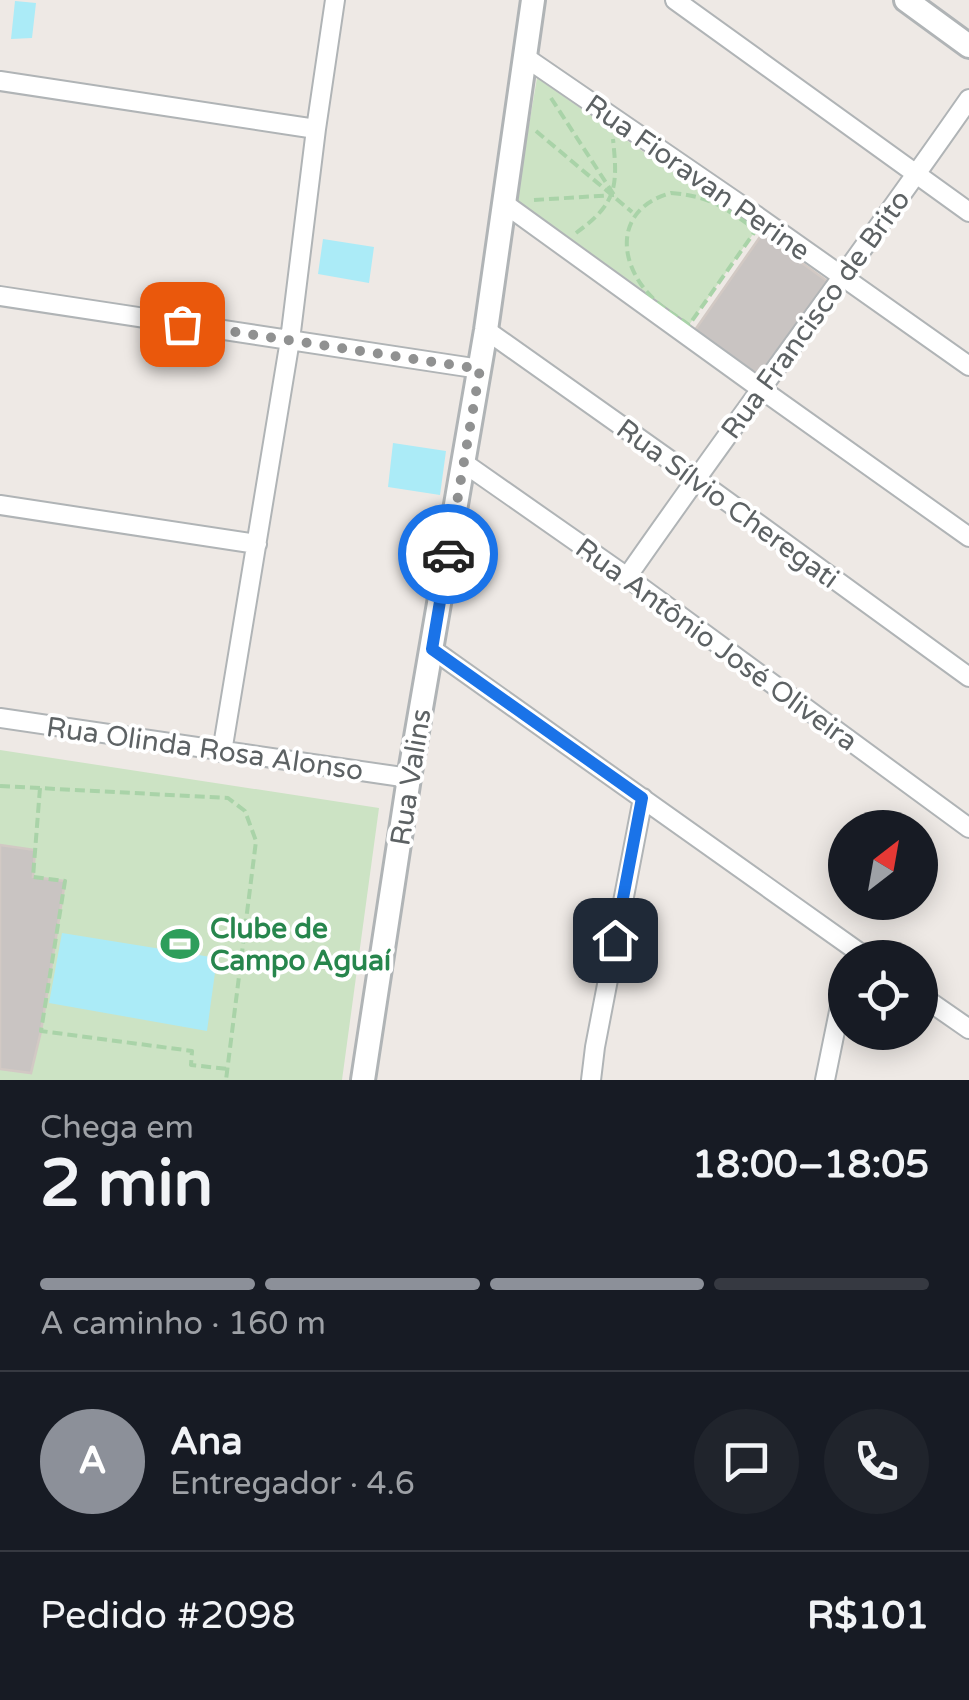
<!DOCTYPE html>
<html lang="pt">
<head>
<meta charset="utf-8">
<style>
	:root { --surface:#171b24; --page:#20242c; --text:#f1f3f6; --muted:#9ea1a6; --line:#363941; --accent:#8c9099 }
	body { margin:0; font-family:"Varela Round",sans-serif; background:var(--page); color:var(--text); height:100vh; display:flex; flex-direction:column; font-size:38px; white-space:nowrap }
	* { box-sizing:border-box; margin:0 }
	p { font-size:32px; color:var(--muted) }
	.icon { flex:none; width:55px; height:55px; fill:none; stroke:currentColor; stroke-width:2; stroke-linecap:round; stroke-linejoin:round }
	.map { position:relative; height:1080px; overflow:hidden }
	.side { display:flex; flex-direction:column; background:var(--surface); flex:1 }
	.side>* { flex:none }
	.needle { width:65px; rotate:31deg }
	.fabs { position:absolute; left:828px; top:810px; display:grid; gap:20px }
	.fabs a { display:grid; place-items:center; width:110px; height:110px; border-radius:50%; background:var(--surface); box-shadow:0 5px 25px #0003; font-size:50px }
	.pin { position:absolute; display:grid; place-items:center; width:85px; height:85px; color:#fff; margin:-42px; border-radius:20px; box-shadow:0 5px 15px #0006 }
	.courier { position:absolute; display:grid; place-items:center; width:100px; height:100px; margin:-50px; border:8px solid #1a73e8; border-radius:50%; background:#fff; color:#222; box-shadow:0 2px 12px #0007 }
	.summary em { font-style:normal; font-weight:800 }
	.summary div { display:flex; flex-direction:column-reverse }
	.summary { display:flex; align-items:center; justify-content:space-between; height:170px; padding:0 40px }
	h1 { font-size:65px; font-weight:800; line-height:75px }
	.bar { display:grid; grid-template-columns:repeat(4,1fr); gap:15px 10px; align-content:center; height:120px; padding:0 40px }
	.bar i { height:12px; border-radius:8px; background:var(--line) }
	.bar .active { background:var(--accent) }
	.bar p { grid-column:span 4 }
	.line { display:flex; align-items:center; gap:25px; padding:0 40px; border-top:2px solid var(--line) }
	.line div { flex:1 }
	.round { display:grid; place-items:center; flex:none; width:105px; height:105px; border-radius:52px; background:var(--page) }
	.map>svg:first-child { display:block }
	.green { fill:#cce3c4 }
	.water { fill:#abebf7 }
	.building { fill:#c9c4c2; stroke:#d2c9c4; stroke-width:2.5 }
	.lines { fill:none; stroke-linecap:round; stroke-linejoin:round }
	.minor-casing { stroke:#b0b4b6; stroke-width:22 }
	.tertiary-casing { stroke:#b0b4b6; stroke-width:28 }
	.path { stroke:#a9d3a8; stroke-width:4; stroke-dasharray:10 5; stroke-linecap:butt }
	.minor { stroke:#fff; stroke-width:18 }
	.tertiary { stroke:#fff; stroke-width:22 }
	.done { stroke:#909191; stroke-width:10; stroke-dasharray:0 18 }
	.route { stroke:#1a73e8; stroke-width:12 }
	.labels { text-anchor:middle; stroke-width:8; stroke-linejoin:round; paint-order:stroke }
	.street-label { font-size:28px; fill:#5d6264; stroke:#fff }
	.leisure-label { font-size:28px; font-weight:bold; fill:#27864d; stroke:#fff; text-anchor:start }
</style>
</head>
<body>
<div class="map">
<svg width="969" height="1080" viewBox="0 0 969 1080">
	<rect width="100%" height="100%" fill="#eee9e5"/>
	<path class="green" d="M537 78 756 230 689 325 516 201Z
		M0 750 379 808 342 1080H0Z"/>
	<path class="water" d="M15 1 36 3 32 38 11 39Z
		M323 239 374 247 369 283 318 274Z
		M393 443 446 451 440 495 388 487Z
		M62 933 217 958 207 1031 49 1003Z"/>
	<path class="building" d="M762 234 827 281 759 378 695 330Z
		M0 845 35 850 33 877 65 881 41 1031 31 1073 0 1069Z"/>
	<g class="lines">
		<g class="minor-casing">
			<path id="minor" d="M675 0 969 212
				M525 57 754 214 969 366
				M0 81 316 129
				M505 204 761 389 969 537
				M0 296 480 369
				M486 330 695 478 969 677
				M464 463 627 577 969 828
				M0 505 257 544
				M627 577C739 416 857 260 969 99
				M432 649 867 958
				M0 718 409 778
				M222 752 290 340 316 129 335 0
				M920 995 969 1029
				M591 1080 595 1047 643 798
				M825 1080 845 982"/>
		</g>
		<g class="tertiary-casing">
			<path id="tertiary" d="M906 0 969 46
				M363 1080 409 778 486 330 533 0"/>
		</g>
		<path class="path" d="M551 98 614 195
			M536 131 632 212
			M671 193C711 196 725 208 756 230L689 325C679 317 666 311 657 302 617 267 612 209 671 193Z
			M534 200 614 195
			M576 233C617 203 618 187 613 139
			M0 786 228 798 245 811 256 841 226 1080
			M40 788 33 877 65 881 41 1031 192 1051 191 1065 228 1069"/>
		<use href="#minor" class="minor"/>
		<use href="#tertiary" class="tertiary"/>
	</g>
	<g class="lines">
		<path class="done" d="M182 324 480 369 448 554"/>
		<path class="route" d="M448 554 432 649 642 798 615 940"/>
	</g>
	<defs>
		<g id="stadium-bare" transform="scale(3)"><path d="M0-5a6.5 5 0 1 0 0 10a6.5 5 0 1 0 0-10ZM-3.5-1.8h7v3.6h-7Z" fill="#2e9e5b" stroke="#fff" stroke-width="2.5" paint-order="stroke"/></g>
	</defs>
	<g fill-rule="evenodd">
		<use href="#stadium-bare" x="180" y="944"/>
	</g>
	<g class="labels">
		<g class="street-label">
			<text transform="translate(698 177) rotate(35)" y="10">Rua Fioravan Perine</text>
			<text transform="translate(815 314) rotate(-54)" y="10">Rua Francisco de Brito</text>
			<text transform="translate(728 503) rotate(36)" y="10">Rua Sílvio Cheregati</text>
			<text transform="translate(717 644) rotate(36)" y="10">Rua Antônio José Oliveira</text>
			<text transform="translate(205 748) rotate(8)" y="10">Rua Olinda Rosa Alonso</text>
			<text transform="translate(410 777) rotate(-81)" y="10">Rua Valins</text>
		</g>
		<g class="leisure-label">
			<text x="210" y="938">Clube de<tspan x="210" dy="32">Campo Aguaí</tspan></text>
		</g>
	</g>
</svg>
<div class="fabs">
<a><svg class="needle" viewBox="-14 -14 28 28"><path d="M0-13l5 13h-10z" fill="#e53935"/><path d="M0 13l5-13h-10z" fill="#9ea1a6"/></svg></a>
<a><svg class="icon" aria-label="locate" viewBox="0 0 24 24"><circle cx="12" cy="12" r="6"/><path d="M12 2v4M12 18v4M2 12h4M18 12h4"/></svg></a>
</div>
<div class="pin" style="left:182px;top:324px;background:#ea580c"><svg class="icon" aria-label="bag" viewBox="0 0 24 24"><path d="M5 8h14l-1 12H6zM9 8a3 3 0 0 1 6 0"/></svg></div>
<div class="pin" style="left:615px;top:940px;background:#1f2937"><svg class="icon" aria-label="home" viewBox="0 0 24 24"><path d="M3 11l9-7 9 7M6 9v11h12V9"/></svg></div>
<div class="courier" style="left:448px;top:554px"><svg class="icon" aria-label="car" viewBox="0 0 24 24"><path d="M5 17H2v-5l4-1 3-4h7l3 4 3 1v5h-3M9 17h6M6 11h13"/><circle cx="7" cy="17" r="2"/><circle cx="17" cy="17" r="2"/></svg></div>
</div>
<section class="side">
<div class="summary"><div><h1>2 min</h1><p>Chega em</p></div><em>18:00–18:05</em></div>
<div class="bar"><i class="active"></i><i class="active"></i><i class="active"></i><i></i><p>A caminho · 160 m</p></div>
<div class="line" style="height:180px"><b class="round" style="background:var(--accent);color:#fff">A</b><div><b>Ana</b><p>Entregador · 4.6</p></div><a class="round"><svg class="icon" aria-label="chat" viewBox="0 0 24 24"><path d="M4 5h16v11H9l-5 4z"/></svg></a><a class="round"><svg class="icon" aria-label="phone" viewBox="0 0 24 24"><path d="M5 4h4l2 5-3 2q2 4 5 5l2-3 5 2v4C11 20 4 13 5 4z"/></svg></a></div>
<div class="line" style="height:130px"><div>Pedido #2098</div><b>R$101</b></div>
</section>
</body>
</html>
